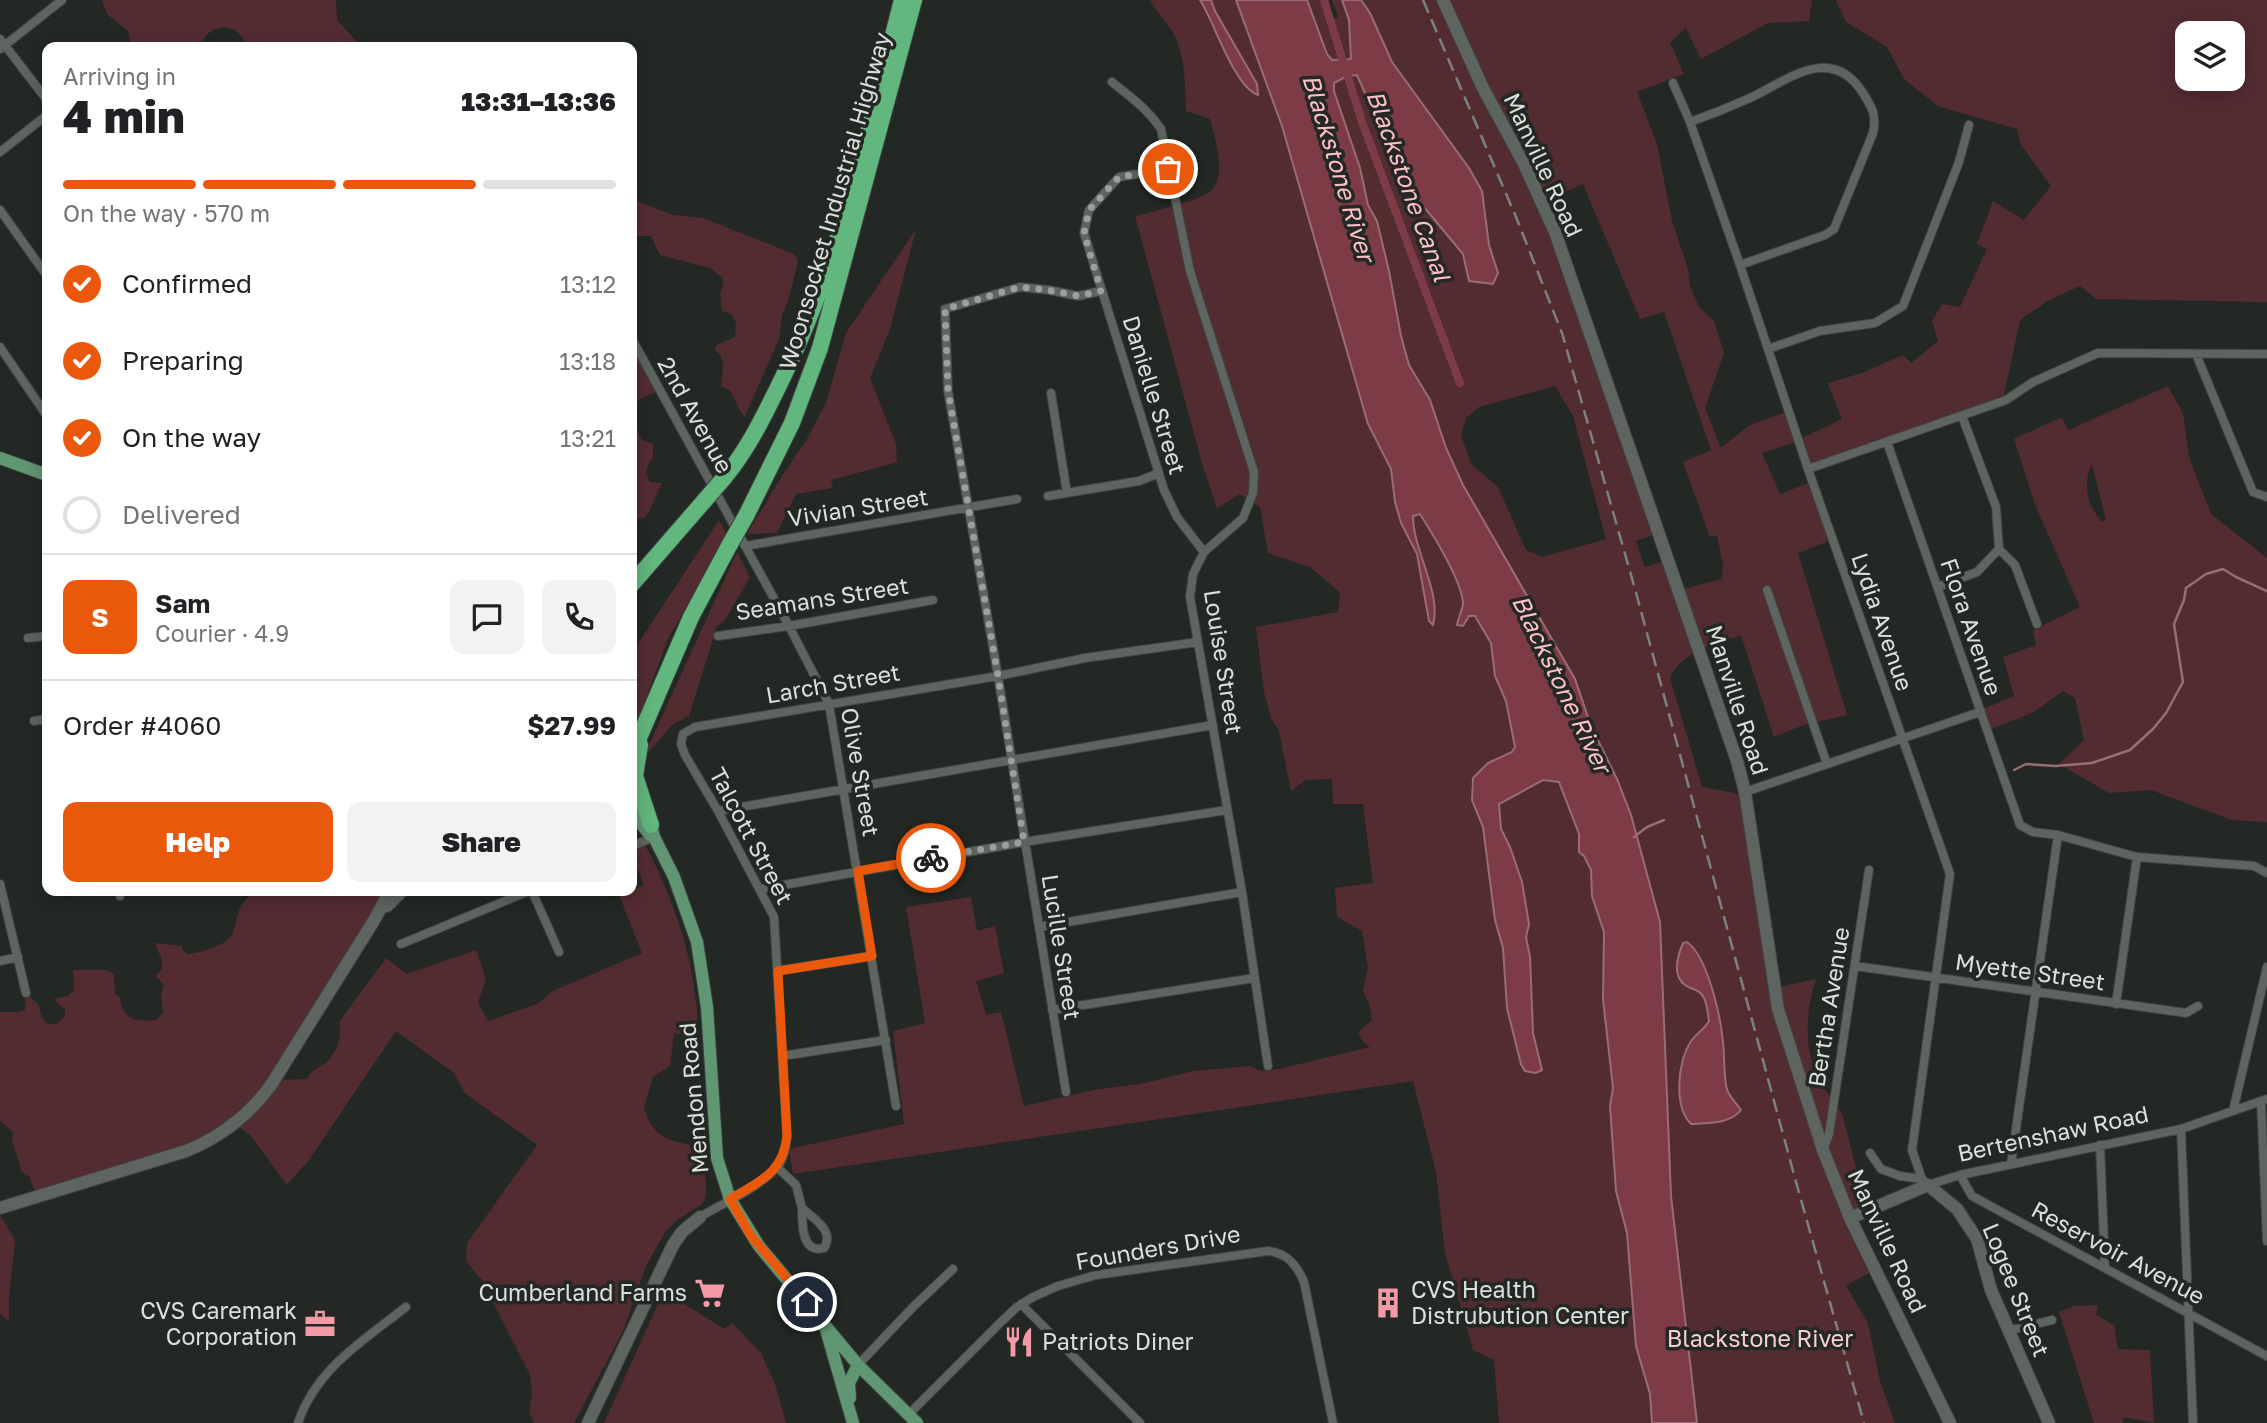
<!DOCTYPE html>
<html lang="en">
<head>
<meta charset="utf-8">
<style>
	:root { --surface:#fff; --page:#f2f2f2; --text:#202124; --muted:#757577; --line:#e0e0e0; --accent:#ea580c }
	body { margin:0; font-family:"Golos Text",sans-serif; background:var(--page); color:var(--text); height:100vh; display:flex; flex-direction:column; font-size:26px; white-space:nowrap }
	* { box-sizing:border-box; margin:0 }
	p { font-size:23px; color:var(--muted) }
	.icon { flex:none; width:38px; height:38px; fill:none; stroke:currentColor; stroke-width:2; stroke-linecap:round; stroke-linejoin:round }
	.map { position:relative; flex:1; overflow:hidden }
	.panel { position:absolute; left:42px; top:42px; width:595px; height:854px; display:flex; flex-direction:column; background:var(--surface); border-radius:14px; box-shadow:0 4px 18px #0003 }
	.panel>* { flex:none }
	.fabs { position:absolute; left:2175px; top:21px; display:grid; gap:14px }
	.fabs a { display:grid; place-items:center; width:70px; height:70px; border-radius:14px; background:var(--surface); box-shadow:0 4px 18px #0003; font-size:35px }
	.pin { position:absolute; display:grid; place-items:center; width:60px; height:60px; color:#fff; margin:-30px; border:4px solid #fff; border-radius:50%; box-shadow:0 2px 7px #0007 }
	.courier { position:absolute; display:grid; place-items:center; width:70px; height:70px; margin:-35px; border:5px solid #ea580c; border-radius:50%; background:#fff; color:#222; box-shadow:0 2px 9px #0007 }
	.head em { font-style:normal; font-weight:800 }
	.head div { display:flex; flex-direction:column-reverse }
	.head { display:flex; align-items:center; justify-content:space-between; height:119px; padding:0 21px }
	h1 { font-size:46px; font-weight:800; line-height:52px }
	.bar { display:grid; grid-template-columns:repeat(4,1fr); gap:10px 7px; align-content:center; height:84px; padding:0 21px }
	.bar i { height:9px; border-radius:5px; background:var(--line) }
	.bar .on { background:var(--accent) }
	.bar p { grid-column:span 4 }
	.line { display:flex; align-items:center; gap:18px; padding:0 21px; border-top:2px solid var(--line) }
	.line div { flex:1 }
	.round { display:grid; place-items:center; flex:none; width:74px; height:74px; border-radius:14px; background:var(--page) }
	ol { padding:0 21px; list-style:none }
	li { display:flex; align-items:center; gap:21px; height:77px }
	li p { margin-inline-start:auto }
	li .icon { padding:7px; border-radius:50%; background:var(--accent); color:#fff; stroke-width:4 }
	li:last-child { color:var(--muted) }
	li i { width:38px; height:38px; border:4px solid var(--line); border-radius:50% }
	.button { display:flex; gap:14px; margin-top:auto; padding:14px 21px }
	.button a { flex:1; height:80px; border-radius:14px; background:var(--accent); color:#fff; font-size:28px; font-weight:800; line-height:80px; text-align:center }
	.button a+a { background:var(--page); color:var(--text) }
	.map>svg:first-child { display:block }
	.green { fill:#532c32; fill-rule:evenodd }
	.water { fill:#7d3b46; stroke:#9a6c73; stroke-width:2 }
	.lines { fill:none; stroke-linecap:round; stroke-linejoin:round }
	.stream { stroke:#9a6c73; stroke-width:2.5 }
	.canal { stroke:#7d3b46; stroke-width:8 }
	.street-casing { stroke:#3e4340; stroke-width:10 }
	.secondary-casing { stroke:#3e4340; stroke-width:14 }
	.primary-casing { stroke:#3e4340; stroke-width:14 }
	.highway-casing { stroke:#3e4340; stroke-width:18 }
	.street { stroke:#5e645f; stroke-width:8 }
	.secondary { stroke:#5e645f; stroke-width:12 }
	.primary { stroke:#609671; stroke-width:12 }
	.highway { stroke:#61b77d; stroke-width:16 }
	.rail { stroke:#7d827e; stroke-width:2.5; stroke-dasharray:14 7; stroke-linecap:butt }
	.highway-bridge-casing { stroke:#3e4340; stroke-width:18; stroke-linecap:butt }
	.highway-bridge { stroke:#61b77d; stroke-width:16 }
	.done { stroke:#9ba09c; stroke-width:7; stroke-dasharray:0 12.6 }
	.route { stroke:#ea580c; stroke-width:9 }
	.labels { text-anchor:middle; stroke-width:7; stroke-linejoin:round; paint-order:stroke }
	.street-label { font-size:23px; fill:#dce0dd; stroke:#232824 }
	.poi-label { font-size:23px; fill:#dce0dd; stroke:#232824; text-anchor:start }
	.park-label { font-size:23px; fill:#f8cdd2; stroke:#232824 }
	.water-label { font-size:24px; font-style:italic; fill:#febfc6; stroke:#232824 }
</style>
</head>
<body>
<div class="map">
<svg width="2267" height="1423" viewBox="0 0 2267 1423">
	<rect width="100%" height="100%" fill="#232824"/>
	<path class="green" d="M102 0H336L337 20 362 47H245C244 43 244 39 241 36 230 20 202 28 202 47H131L128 31 107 14Z
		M1150 0H1200L1228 59 1258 95 1257 84 1215 11 1211 0H1236L1282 126 1368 424 1391 469 1395 502 1401 523 1417 554 1429 621 1431 588 1413 535V516L1420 514 1435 538 1462 588 1463 607 1458 619 1475 615 1491 643 1495 676 1506 701 1515 747 1512 752 1488 763 1471 785 1472 800 1483 826 1495 920 1503 948 1507 1008 1521 1064 1542 1069 1533 1033 1530 957 1526 937 1529 924 1522 882 1510 847 1501 829 1499 804 1543 780 1559 782 1579 834V852L1584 856 1591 870 1592 896 1604 932 1603 999 1613 1088 1610 1106 1616 1191 1627 1233 1636 1346 1650 1394 1652 1423H1499L1494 1360 1473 1350 1445 1253 1436 1172 1413 1081 793 1174 789 1149 904 1124 893 1031 925 1023 906 907 971 897 977 931 995 926 1004 973 976 981 986 1015 1001 1012 1024 1106 1094 1090 1145 1083 1193 1071 1249 1066 1261 1071 1279 1069 1370 1047 1364 1043 1358 1032 1372 1020 1369 1003 1363 991 1368 968 1362 931 1337 917 1335 888 1373 883 1363 804H1333L1332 779 1305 780 1291 791 1279 731 1271 718 1264 692 1256 627 1338 612 1340 592 1310 567 1268 553 1260 507 1240 494 1217 508 1203 467 1135 216C1151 212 1205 200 1213 189 1226 172 1215 138 1210 119L1186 111C1185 84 1186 52 1170 28 1163 18 1156 11 1150 0Z
		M1307 0H1322L1328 22 1338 17 1332 0H1342L1349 20 1351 59 1332 60 1327 55Z
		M1361 0H1812L1809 21 1768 23 1701 59 1686 28 1670 43 1684 74 1637 92 1657 144 1672 221 1688 269 1690 286 1699 307 1714 321 1724 353 1705 408 1721 448 1748 426 1786 412 1796 441 1842 419 1828 383 1862 373 1903 355 1911 363 1938 341 1932 321 1942 304 1960 307 1987 249 1977 244 1993 201 2024 220 2051 186 2020 143 2017 129 1938 106 1904 79 1887 47 1846 22 1836 0H2267V302L2096 299 2080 286 2049 300 2020 320 2004 395 1963 413 1806 469 1796 442 1762 453 1780 494 1811 482 1831 540 1798 553 1847 715 1801 726 1774 737 1741 635C1717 644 1681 651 1670 678L1702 787 1740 794 1770 989 1816 979C1805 1013 1803 1051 1821 1083 1827 1094 1838 1104 1842 1115 1852 1146 1856 1178 1869 1208L1851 1216 1875 1270 1846 1285 1868 1324 1880 1381 1895 1423H1697L1671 1196 1662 975 1648 883 1631 815 1617 779 1591 726 1575 679 1463 485 1446 448 1430 400 1409 365 1401 336 1389 271 1377 221 1368 205 1360 168 1334 91V83L1347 76 1357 75 1388 144 1418 200 1463 254 1469 281 1498 273 1489 245 1485 205 1469 167 1392 62 1370 13ZM2188 33H2233V79H2188ZM1583 184 1640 319 1664 312 1711 450 1683 462 1710 537 1717 535 1723 565 1722 579 1683 589 1671 559 1645 567 1636 541 1661 532 1545 200ZM1555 386 1573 416 1606 539 1542 557 1526 550 1498 487 1472 465 1461 436 1466 418 1479 407Z
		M632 199 673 215 703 218 794 254 798 261 789 298 782 315 779 339 745 416 742 414 730 390 721 386C722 373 727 358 715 350L717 345 735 337 736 323 731 314 722 311 720 293 723 286 722 277 710 268 660 255 651 236H632Z
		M916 229 890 329 870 378 896 444 897 462 831 480 833 488 796 494 777 533 747 534 782 476 807 439 826 403 846 333Z
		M632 332 661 389 637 401 632 416V380L637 375C638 360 632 347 632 332Z
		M2168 386 2183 413 2189 457 2211 514 2267 558V822L2232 820 2151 790 2109 793 2059 764 2084 740 2075 698 2063 691 2034 712 1989 730 1981 710 2014 696 2003 657 2036 645 2033 630 2080 607 2036 507 2014 439 2062 417 2068 430ZM2092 464 2106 520 2102 522C2087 505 2082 484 2092 464Z
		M632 420 642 440 653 444V458C646 466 645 473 650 482L662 483C655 495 653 509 644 518L636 519 632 516Z
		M719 520 727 535 668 639 632 736V653Z
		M737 552 750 577 725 620 717 626 689 716 673 724 643 758Z
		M643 841C675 901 697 964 698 1033L684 1035 674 1033 670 1066 653 1077 644 1107C653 1140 670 1140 700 1147L706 1183V1196L702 1204 677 1220 665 1232 645 1268 624 1329 574 1423H534L529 1412 532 1394 530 1375 482 1280 466 1261 467 1243 537 1145 465 1093 454 1073 396 1031 309 1160 287 1185 251 1136 233 1122 197 1144 35 1191 29 1176 22 1172 12 1141 13 1132 0 1121V1012H20L25 1010 26 993 39 1005 41 1015 47 1024H57L65 1016V1010L54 999 68 996 74 990 73 970H106L114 974 115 994C123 1000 119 995 121 1004 127 1023 140 1021 157 1020L163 1012 161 996 164 985 156 976 162 969V960L155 943 182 946 183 951 188 954C200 953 227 946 233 933 240 913 235 910 252 893L257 895 272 891H392L275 1080 307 1079C311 1070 316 1070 324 1064 336 1055 343 1037 339 1022L386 958 407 974 476 950 486 979 478 1002 488 1021 537 1004 553 991 642 953 619 895 644 885 632 856V846Z
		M0 1215 14 1238 15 1243 9 1296V1322L0 1314Z
		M664 1291 724 1329 732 1323 761 1353 775 1384 786 1423H604Z
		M2098 1305 2096 1315 2114 1325 2118 1349 2150 1350 2154 1423 2124 1417 2122 1423H2094L2059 1312 2074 1306Z"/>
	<path class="water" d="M1200 0H1211L1215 11 1257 84 1258 95C1234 87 1214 21 1200 0Z
		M1236 0H1307L1327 54 1332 60 1351 59 1349 20 1342 0H1361L1370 13 1392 62 1469 168 1482 191 1489 245 1498 273 1493 284 1469 281 1463 254 1418 200 1379 125 1357 75 1347 76 1334 83V91L1360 168 1368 205 1377 221 1389 271 1401 336 1409 365 1430 400 1446 448 1463 485 1575 679 1591 726 1617 779 1631 815 1660 922 1671 1196 1697 1423H1652L1650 1394 1636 1346 1627 1233 1616 1191 1610 1106 1613 1088 1603 999 1604 932 1592 896 1591 870 1584 856 1579 852V834L1559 782 1543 780 1499 804 1501 829 1510 847 1522 882 1529 924 1526 937 1530 957 1533 1033 1542 1070 1536 1073 1525 1071 1521 1064 1507 1008 1503 948 1495 920 1483 827 1472 800 1473 778 1488 763 1512 752 1515 747 1506 701 1495 676 1491 643 1475 616H1469L1463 626 1457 625C1458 618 1462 611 1463 604 1463 583 1432 533 1420 514L1413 516C1413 551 1442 592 1433 625L1429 621 1417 554 1401 523 1395 502 1391 469 1368 424 1282 126Z
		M1687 942C1708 957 1721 1018 1723 1043 1725 1056 1723 1081 1728 1092 1731 1098 1737 1104 1741 1110 1730 1124 1708 1123 1691 1124 1673 1106 1678 1061 1691 1041 1697 1033 1704 1030 1709 1021 1708 1014 1707 1004 1704 998 1700 989 1692 990 1685 985 1671 975 1678 955 1683 943Z"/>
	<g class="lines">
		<path class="stream" d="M2014 770 2026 764 2056 766 2092 763 2130 750 2153 729 2166 713 2183 682 2174 624 2184 600 2186 588 2206 574 2223 569 2236 577 2267 591
			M1634 837 1647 827 1664 820"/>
		<path class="canal" d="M1324 0 1362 122 1460 383"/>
		<g class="street-casing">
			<path id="street" d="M0 39 47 100
				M0 49 62 0
				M1112 82C1131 98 1147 108 1161 129L1190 271 1254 472 1253 493 1243 518 1204 552 1193 574 1190 597 1242 892 1268 1066
				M1673 83 1690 122 1740 265 1808 469 1950 874 1912 1150 1922 1179 1928 1185 1960 1175 2181 1129 2267 1099
				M1690 122C1710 115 1730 107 1750 98 1788 80 1831 43 1863 93 1872 107 1877 116 1873 133L1834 229 1825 235 1740 265
				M0 152 47 115
				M1168 169 1119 177 1089 210 1084 233 1164 490 1177 517 1204 552
				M0 210 47 276
				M632 339 789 626 829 704 896 1106
				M0 347 47 416
				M1768 349 1820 331 1875 323 1903 306 1959 162 1969 125
				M2196 354 2253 492 2267 497
				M1051 393 1067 493
				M1962 416 1996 507 1999 549 2015 565 2037 624
				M1887 442 2020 825 2033 832 2058 835 2137 857 2254 866 2267 873
				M1808 469 2006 400 2033 382 2098 353 2267 354
				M1048 496 1139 481 1159 473
				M745 546 1017 499
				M1938 587 1977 572 1999 549
				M1767 590 1827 764
				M718 636 789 626 933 600
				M28 638 47 636
				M34 721 47 719
				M1745 792 1980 712
				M718 811 1213 725
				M632 846 654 837
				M0 884 26 993
				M761 889 1024 842 1227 810
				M532 891 559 952
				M120 896 121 891
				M1039 927 1242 892
				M401 944 529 891
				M0 961 18 957
				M1855 966 2186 1013 2198 1006
				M778 971 872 956
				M2116 1004 2137 857
				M1052 1010 1254 978
				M782 1056 886 1040
				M1066 1092 998 676 948 391 945 309 1020 287 1049 290 1078 296 1101 291
				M2261 1101 2267 1241
				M2233 1111 2267 967
				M2181 1129 2193 1423
				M2100 1145 2105 1268
				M1823 1150 1829 1134 1869 870
				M1870 1153 1881 1169 1900 1176 1922 1179
				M2011 1164 2058 835
				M776 1166 796 1185 802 1208
				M1960 1175 1972 1196 2267 1356
				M802 1208C814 1219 835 1231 824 1248 802 1254 802 1225 802 1208Z
				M700 1217C726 1201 761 1188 780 1163 785 1155 786 1145 787 1136L774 917 718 811 685 755 681 744 683 734 695 727 998 676 1085 658 1198 642
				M1021 1304 1140 1423
				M2008 1331 2052 1320
				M858 1365 913 1307 953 1269
				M909 1414 1000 1323 1017 1307 1033 1297 1058 1286 1096 1275 1268 1251C1287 1253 1297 1265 1304 1282L1333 1423
				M298 1423C316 1369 364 1340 406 1307"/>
		</g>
		<g class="secondary-casing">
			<path id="secondary" d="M1443 0 1483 88 1524 164 1555 232 1737 761 1745 792 1778 1009 1823 1150 1850 1218 1950 1423
				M387 906 402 891
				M0 1208 186 1151C221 1137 249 1115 271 1085L373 922 390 891
				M1850 1218 1928 1185 1957 1209 1977 1239 1991 1290 2049 1423
				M588 1423 673 1245 682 1232 700 1217"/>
		</g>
		<g class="primary-casing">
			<path id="primary" d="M0 458 47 475
				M632 795 651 825 654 837 674 877 697 942 707 1007 717 1158 730 1199 759 1246 858 1365 917 1423
				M632 812 650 835
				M825 1326 853 1423
				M850 1398 849 1383 858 1365"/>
		</g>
		<g class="highway-casing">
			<path id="highway" d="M724 478C749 448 766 412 783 377 841 257 869 128 902 0
				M746 516 792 423 820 348 914 0
				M632 584 705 500
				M640 745 635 776 651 825
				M632 754 691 617 730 544"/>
		</g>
		<use href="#street" class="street"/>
		<use href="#secondary" class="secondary"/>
		<use href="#primary" class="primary"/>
		<use href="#highway" class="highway"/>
		<path class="rail" d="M1423 0 1516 217 1562 333 1635 589 1796 1182 1864 1423"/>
		<g class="highway-bridge-casing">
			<path id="highway-bridge" d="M705 500 724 478
				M730 544 746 516"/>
		</g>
		<use href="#highway-bridge" class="highway-bridge"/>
	</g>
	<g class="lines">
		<path class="done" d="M931 858 1024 842 998 676 948 391 945 309 1020 287 1048 290 1078 296 1101 291 1084 233 1089 210 1119 177 1168 169"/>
		<path class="route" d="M807 1302 751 1236 730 1199C760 1181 783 1173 787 1136L778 971 872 956 858 871 931 858"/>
	</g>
	<defs>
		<g id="supermarket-bare" transform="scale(2.415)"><path d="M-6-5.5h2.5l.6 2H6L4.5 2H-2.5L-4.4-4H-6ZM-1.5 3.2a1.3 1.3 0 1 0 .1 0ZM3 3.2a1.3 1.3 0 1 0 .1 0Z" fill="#f49aa6" stroke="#232824" stroke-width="2.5" paint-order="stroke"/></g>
		<g id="building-bare" transform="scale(2.415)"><path d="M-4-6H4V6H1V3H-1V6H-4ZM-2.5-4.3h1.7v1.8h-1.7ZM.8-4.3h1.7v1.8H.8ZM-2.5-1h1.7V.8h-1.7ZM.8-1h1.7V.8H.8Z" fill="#f49aa6" stroke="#232824" stroke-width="2.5" paint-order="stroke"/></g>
		<g id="office-bare" transform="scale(2.415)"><path d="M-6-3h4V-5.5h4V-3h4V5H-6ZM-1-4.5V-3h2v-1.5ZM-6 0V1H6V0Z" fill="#f49aa6" stroke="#232824" stroke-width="2.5" paint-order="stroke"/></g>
		<g id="restaurant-bare" transform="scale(2.415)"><path d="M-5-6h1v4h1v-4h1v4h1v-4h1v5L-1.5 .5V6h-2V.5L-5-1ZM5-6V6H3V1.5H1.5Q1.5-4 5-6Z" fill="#f49aa6" stroke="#232824" stroke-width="2.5" paint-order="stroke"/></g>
	</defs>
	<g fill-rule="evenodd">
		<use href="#supermarket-bare" x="710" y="1293"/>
		<use href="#building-bare" x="1388" y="1303"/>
		<use href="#office-bare" x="320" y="1324"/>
		<use href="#restaurant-bare" x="1019" y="1342"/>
	</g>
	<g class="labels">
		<g class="street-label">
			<text transform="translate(1543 165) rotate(65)" y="8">Manville Road</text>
			<text transform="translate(835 201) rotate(-74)" y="8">Woonsocket Industrial Highway</text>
			<text transform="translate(1154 395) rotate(73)" y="8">Danielle Street</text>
			<text transform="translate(695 415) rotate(61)" y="8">2nd Avenue</text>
			<text transform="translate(858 508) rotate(-9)" y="8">Vivian Street</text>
			<text transform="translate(822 599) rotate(-9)" y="8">Seamans Street</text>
			<text transform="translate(1882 622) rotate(71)" y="8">Lydia Avenue</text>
			<text transform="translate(1971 627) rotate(71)" y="8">Flora Avenue</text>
			<text transform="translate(1223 662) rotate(81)" y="8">Louise Street</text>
			<text transform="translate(833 684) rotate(-10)" y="8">Larch Street</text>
			<text transform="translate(1737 700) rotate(72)" y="8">Manville Road</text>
			<text transform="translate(860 772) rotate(80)" y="8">Olive Street</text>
			<text transform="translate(751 836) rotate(62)" y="8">Talcott Street</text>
			<text transform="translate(1061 947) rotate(81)" y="8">Lucille Street</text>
			<text transform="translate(2030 972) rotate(8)" y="8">Myette Street</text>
			<text transform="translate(1829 1007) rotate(-81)" y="8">Bertha Avenue</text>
			<text transform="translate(694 1098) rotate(-95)" y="8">Mendon Road</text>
			<text transform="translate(2053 1134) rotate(-12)" y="8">Bertenshaw Road</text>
			<text transform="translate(1887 1241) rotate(65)" y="8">Manville Road</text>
			<text transform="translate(1158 1248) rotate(-10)" y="8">Founders Drive</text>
			<text transform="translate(2118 1253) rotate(28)" y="8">Reservoir Avenue</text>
			<text transform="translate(2016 1290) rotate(68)" y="8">Logee Street</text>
		</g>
		<g class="poi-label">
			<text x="1411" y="1298">CVS Health<tspan x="1411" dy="26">Distrubution Center</tspan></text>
			<text x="687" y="1301" text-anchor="end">Cumberland Farms</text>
			<text x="297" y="1319" text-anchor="end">CVS Caremark<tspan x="297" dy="26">Corporation</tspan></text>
			<text x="1042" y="1350">Patriots Diner</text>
		</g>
		<g class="park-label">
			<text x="1760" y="1347">Blackstone River</text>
		</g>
		<g class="water-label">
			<text transform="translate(1338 168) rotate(73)" y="8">Blackstone River</text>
			<text transform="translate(1408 186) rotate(70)" y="8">Blackstone Canal</text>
			<text transform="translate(1561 684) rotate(64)" y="8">Blackstone River</text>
		</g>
	</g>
</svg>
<div class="fabs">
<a><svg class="icon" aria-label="layers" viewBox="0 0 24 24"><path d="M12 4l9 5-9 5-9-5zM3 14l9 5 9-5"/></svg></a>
</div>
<div class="pin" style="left:1168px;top:169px;background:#ea580c"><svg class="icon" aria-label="bag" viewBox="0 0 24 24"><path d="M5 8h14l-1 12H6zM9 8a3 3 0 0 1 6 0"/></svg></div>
<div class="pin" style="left:807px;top:1302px;background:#1f2937"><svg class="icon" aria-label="home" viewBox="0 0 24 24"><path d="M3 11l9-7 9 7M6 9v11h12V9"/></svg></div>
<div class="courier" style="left:931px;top:858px"><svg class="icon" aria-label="bike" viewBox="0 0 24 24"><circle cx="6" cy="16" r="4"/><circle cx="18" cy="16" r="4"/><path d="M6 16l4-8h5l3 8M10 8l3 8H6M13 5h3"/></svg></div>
<section class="panel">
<div class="head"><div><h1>4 min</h1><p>Arriving in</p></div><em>13:31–13:36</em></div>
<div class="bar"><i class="on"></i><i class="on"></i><i class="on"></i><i></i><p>On the way · 570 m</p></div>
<ol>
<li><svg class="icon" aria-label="check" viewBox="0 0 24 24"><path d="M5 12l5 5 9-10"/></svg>Confirmed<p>13:12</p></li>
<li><svg class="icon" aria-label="check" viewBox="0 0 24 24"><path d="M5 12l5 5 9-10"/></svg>Preparing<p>13:18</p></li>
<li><svg class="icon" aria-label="check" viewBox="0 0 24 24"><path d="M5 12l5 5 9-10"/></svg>On the way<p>13:21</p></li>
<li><i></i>Delivered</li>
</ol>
<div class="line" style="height:126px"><b class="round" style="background:var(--accent);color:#fff">S</b><div><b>Sam</b><p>Courier · 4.9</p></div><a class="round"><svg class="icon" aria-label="chat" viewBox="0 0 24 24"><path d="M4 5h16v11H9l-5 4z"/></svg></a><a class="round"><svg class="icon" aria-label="phone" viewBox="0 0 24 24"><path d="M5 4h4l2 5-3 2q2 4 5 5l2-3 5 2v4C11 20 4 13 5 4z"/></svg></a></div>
<div class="line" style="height:91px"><div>Order #4060</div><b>$27.99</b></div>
<div class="button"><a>Help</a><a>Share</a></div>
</section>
</div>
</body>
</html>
